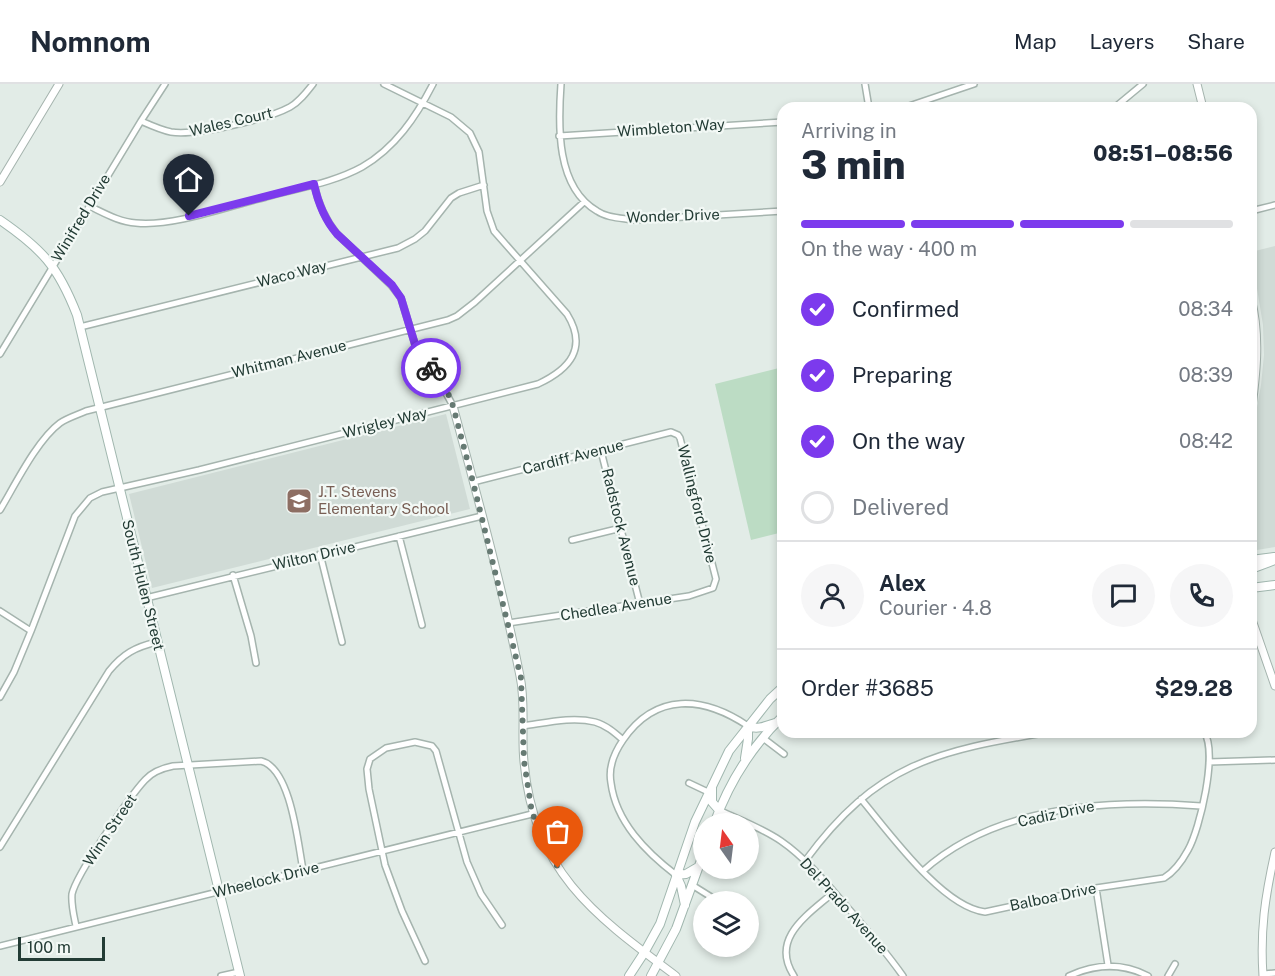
<!DOCTYPE html>
<html lang="en">
<head>
<meta charset="utf-8">
<style>
	:root { --surface:#fff; --page:#f6f6f7; --text:#1f2937; --muted:#747a83; --line:#e0e1e3; --accent:#7c3aed }
	body { margin:0; font-family:"Public Sans",sans-serif; background:var(--page); color:var(--text); height:100vh; display:flex; flex-direction:column; font-size:22px; white-space:nowrap }
	* { box-sizing:border-box; margin:0 }
	p { font-size:20px; color:var(--muted) }
	.icon { flex:none; width:33px; height:33px; fill:none; stroke:currentColor; stroke-width:2; stroke-linecap:round; stroke-linejoin:round }
	.map { position:relative; flex:1; overflow:hidden }
	.side { position:absolute; left:777px; top:18px; width:480px; height:636px; display:flex; flex-direction:column; background:var(--surface); border-radius:18px; box-shadow:0 3px 9px #0003 }
	.side>* { flex:none }
	.needle { width:39px; rotate:346deg }
	.fabs { position:absolute; left:693px; top:729px; display:grid; gap:12px }
	.fabs a { display:grid; place-items:center; width:66px; height:66px; border-radius:50%; background:var(--surface); box-shadow:0 3px 9px #0003; font-size:30px }
	.scale { position:absolute; left:18px; bottom:15px; width:87px; box-sizing:border-box; padding-left:6px; border:3px solid #233c35; border-top:0; font-size:16px; line-height:21px; white-space:nowrap; color:#233c35; -webkit-text-stroke:4px #f2f8f5; paint-order:stroke }
	.pin { position:absolute; display:grid; place-items:center; width:51px; height:51px; color:#fff; margin:-62px -26px; border-radius:50% 50% 50% 0; rotate:-45deg; box-shadow:0 0 6px #0007 }
	.pin .icon { rotate:45deg }
	.courier { position:absolute; display:grid; place-items:center; width:60px; height:60px; margin:-30px; border:4px solid #7c3aed; border-radius:50%; background:#fff; color:#222; box-shadow:0 2px 8px #0007 }
	.head em { font-style:normal; font-weight:800 }
	.head div { display:flex; flex-direction:column-reverse }
	.head { display:flex; align-items:center; justify-content:space-between; height:102px; padding:0 24px }
	h1 { font-size:39px; font-weight:800; line-height:45px }
	.bar { display:grid; grid-template-columns:repeat(4,1fr); gap:9px 6px; align-content:center; height:72px; padding:0 24px }
	.bar i { height:8px; border-radius:4px; background:var(--line) }
	.bar .selected { background:var(--accent) }
	.bar p { grid-column:span 4 }
	.line { display:flex; align-items:center; gap:15px; padding:0 24px; border-top:2px solid var(--line) }
	.line div { flex:1 }
	.round { display:grid; place-items:center; flex:none; width:63px; height:63px; border-radius:32px; background:var(--page) }
	ol { padding:0 24px; list-style:none }
	li { display:flex; align-items:center; gap:18px; height:66px }
	li p { margin-inline-start:auto }
	li .icon { padding:6px; border-radius:50%; background:var(--accent); color:#fff; stroke-width:4 }
	li:last-child { color:var(--muted) }
	li i { width:33px; height:33px; border:3px solid var(--line); border-radius:50% }
	header { display:flex; align-items:center; gap:36px; box-sizing:border-box; height:84px; padding:0 30px; background:var(--surface); border-bottom:2px solid var(--line) }
	header strong { font-size:28px }
	nav { display:flex; gap:33px; margin-inline-start:auto; font-size:21px }
	.map>svg:first-child { display:block }
	.built { fill:#d0dbd6 }
	.green { fill:#bcdcc4 }
	.lines { fill:none; stroke-linecap:round; stroke-linejoin:round }
	.minor-casing { stroke:#a5b4ae; stroke-width:8 }
	.tertiary-casing { stroke:#a5b4ae; stroke-width:9 }
	.secondary-casing { stroke:#a1b7af; stroke-width:10 }
	.minor { stroke:#fff; stroke-width:5 }
	.tertiary { stroke:#fff; stroke-width:7 }
	.secondary { stroke:#fff; stroke-width:8 }
	.done { stroke:#667a73; stroke-width:6; stroke-dasharray:0 10.8 }
	.route { stroke:#7c3aed; stroke-width:8 }
	.labels { text-anchor:middle; stroke-width:4.5; stroke-linejoin:round; paint-order:stroke }
	.street-label { font-size:15px; fill:#233c35; stroke:#f2f8f5 }
	.education-label { font-size:15px; fill:#785e54; stroke:#f2f8f5; text-anchor:start }
</style>
</head>
<body>
<header>
<strong>Nomnom</strong>
<nav><a>Map</a><a>Layers</a><a>Share</a></nav>
</header>
<div class="map">
<svg width="1275" height="892" viewBox="0 0 1275 892">
	<rect width="100%" height="100%" fill="#e2ece7"/>
	<path class="built" d="M1275 162V463L1251 467V356L1261 301 1264 271 1263 241 1251 168Z
		M446 330 470 425 152 504 129 410Z"/>
	<path class="green" d="M783 283V448L751 456 715 300Z"/>
	<g class="lines">
		<g class="minor-casing">
			<path id="minor" d="M561 0C558 42 556 103 597 127 607 134 621 134 633 136L783 127
				M865 0 869 24
				M903 24 974 0
				M1114 24 1143 0
				M141 37C150 41 161 46 171 48 196 52 268 35 290 23 299 18 306 9 313 0
				M559 52 783 38
				M314 100C318 119 324 134 337 150L391 201 401 214 417 267 438 294 453 322
				M89 122C104 129 119 138 136 139 173 143 229 122 266 113 298 104 333 99 362 83 395 64 416 33 433 0
				M1251 127 1275 121
				M80 243 398 164 415 155 425 147 451 114 459 109 484 101
				M0 270 141 37 165 0
				M601 367 640 520
				M473 398 671 348 678 351 680 354 716 495 713 504 689 512 508 539
				M0 426C15 401 37 356 60 339 67 334 77 331 86 327L448 236 457 232 475 218 584 118
				M399 452 422 541
				M572 456 621 444
				M320 470 342 558
				M233 491 251 552 256 579
				M146 514 482 432
				M0 527 31 547
				M0 613 14 588 31 547 75 432 90 414 102 408 199 386 538 300C570 285 588 264 567 230L494 147 487 127 479 68 470 49 451 33 384 0
				M523 642C545 639 572 632 595 638 606 641 615 649 623 656
				M763 654 784 670
				M1209 678 1275 676
				M689 699 708 708
				M861 715C888 747 942 823 985 828L1096 804 1164 794C1174 788 1182 777 1188 766 1200 745 1218 668 1204 648
				M719 726C740 736 762 744 781 757 804 773 823 795 841 816 863 841 884 865 903 892
				M0 763 109 587C123 570 135 563 157 558
				M805 777C877 679 936 667 1050 648
				M923 787C995 722 1109 715 1201 722
				M676 791C646 768 616 738 611 699 608 683 614 669 623 656 656 608 703 612 748 642
				M692 801 716 816
				M1096 804 1108 881
				M76 842C74 832 71 821 72 810 76 791 130 712 145 696 152 688 163 684 173 682L261 677C291 684 298 760 303 786
				M0 862 532 730
				M425 877 402 827 385 781 369 705 367 685 370 675 386 664 415 658 432 662 436 667 467 778 481 810 502 841
				M1263 890 1275 889
				M221 892 239 888
				M794 892C769 854 809 830 834 808
				M1069 892C1095 880 1121 878 1148 892
				M1168 892 1175 880"/>
		</g>
		<g class="tertiary-casing">
			<path id="tertiary" d="M1197 0 1203 24
				M0 98 59 0
				M1251 214C1261 253 1256 292 1251 331
				M453 322C477 411 502 501 520 592 526 620 521 650 524 678 534 788 594 831 676 892
				M1251 533 1275 602
				M1263 892C1260 846 1265 813 1275 768"/>
		</g>
		<g class="secondary-casing">
			<path id="secondary" d="M0 136C42 165 58 182 77 231L240 892
				M1251 476 1274 473
				M1251 485 1275 476
				M1251 504 1275 501
				M745 674 748 655V642C757 646 766 642 775 639
				M712 704V718L719 726
				M714 740C729 698 751 663 783 632
				M685 821 681 802 676 791 686 790 698 783
				M629 892 644 869 660 840 695 738 729 667 770 615 783 603
				M651 892 676 845 704 768"/>
		</g>
		<use href="#minor" class="minor"/>
		<use href="#tertiary" class="tertiary"/>
		<use href="#secondary" class="secondary"/>
	</g>
	<g class="lines">
		<path class="done" d="M431 284 447 307 453 322 473 398 521 594 524 677 532 729 558 784"/>
		<path class="route" d="M189 132 314 100C318 119 324 135 337 150L392 201 401 214 417 267 431 284"/>
	</g>
	<defs>
		<g id="school-square" transform="scale(1.35)"><rect x="-9" y="-9" width="18" height="18" rx="4" fill="#8d6e63" stroke="#f2f8f5"/><path d="M0-5L7-2L0 1L-7-2ZM-4 1L0 2.5L4 1V4Q0 6-4 4Z" fill="#fff"/></g>
	</defs>
	<g fill-rule="evenodd">
		<use href="#school-square" x="299" y="417"/>
	</g>
	<g class="labels">
		<g class="street-label">
			<text transform="translate(231 38) rotate(-13)" y="5">Wales Court</text>
			<text transform="translate(671 44) rotate(-4)" y="5">Wimbleton Way</text>
			<text transform="translate(673 132) rotate(-2)" y="5">Wonder Drive</text>
			<text transform="translate(81 134) rotate(-59)" y="5">Winifred Drive</text>
			<text transform="translate(292 190) rotate(-14)" y="5">Waco Way</text>
			<text transform="translate(289 275) rotate(-14)" y="5">Whitman Avenue</text>
			<text transform="translate(385 339) rotate(-14)" y="5">Wrigley Way</text>
			<text transform="translate(573 373) rotate(-14)" y="5">Cardiff Avenue</text>
			<text transform="translate(697 420) rotate(76)" y="5">Wallingford Drive</text>
			<text transform="translate(621 443) rotate(76)" y="5">Radstock Avenue</text>
			<text transform="translate(314 472) rotate(-13)" y="5">Wilton Drive</text>
			<text transform="translate(143 501) rotate(76)" y="5">South Hulen Street</text>
			<text transform="translate(616 523) rotate(-9)" y="5">Chedlea Avenue</text>
			<text transform="translate(1056 730) rotate(-12)" y="5">Cadiz Drive</text>
			<text transform="translate(110 746) rotate(-56)" y="5">Winn Street</text>
			<text transform="translate(266 796) rotate(-14)" y="5">Wheelock Drive</text>
			<text transform="translate(1053 813) rotate(-12)" y="5">Balboa Drive</text>
			<text transform="translate(844 822) rotate(48)" y="5">Del Prado Avenue</text>
		</g>
		<g class="education-label">
			<text x="318" y="413">J.T. Stevens<tspan x="318" dy="17">Elementary School</tspan></text>
		</g>
	</g>
</svg>
<div class="fabs">
<a><svg class="needle" viewBox="-14 -14 28 28"><path d="M0-13l5 13h-10z" fill="#e53935"/><path d="M0 13l5-13h-10z" fill="#747a83"/></svg></a>
<a><svg class="icon" aria-label="layers" viewBox="0 0 24 24"><path d="M12 4l9 5-9 5-9-5zM3 14l9 5 9-5"/></svg></a>
</div>
<div class="scale">100 m</div>
<div class="pin" style="left:558px;top:784px;background:#ea580c"><svg class="icon" aria-label="bag" viewBox="0 0 24 24"><path d="M5 8h14l-1 12H6zM9 8a3 3 0 0 1 6 0"/></svg></div>
<div class="pin" style="left:189px;top:132px;background:#1f2937"><svg class="icon" aria-label="home" viewBox="0 0 24 24"><path d="M3 11l9-7 9 7M6 9v11h12V9"/></svg></div>
<div class="courier" style="left:431px;top:284px"><svg class="icon" aria-label="bike" viewBox="0 0 24 24"><circle cx="6" cy="16" r="4"/><circle cx="18" cy="16" r="4"/><path d="M6 16l4-8h5l3 8M10 8l3 8H6M13 5h3"/></svg></div>
<section class="side">
<div class="head"><div><h1>3 min</h1><p>Arriving in</p></div><em>08:51–08:56</em></div>
<div class="bar"><i class="selected"></i><i class="selected"></i><i class="selected"></i><i></i><p>On the way · 400 m</p></div>
<ol>
<li><svg class="icon" aria-label="check" viewBox="0 0 24 24"><path d="M5 12l5 5 9-10"/></svg>Confirmed<p>08:34</p></li>
<li><svg class="icon" aria-label="check" viewBox="0 0 24 24"><path d="M5 12l5 5 9-10"/></svg>Preparing<p>08:39</p></li>
<li><svg class="icon" aria-label="check" viewBox="0 0 24 24"><path d="M5 12l5 5 9-10"/></svg>On the way<p>08:42</p></li>
<li><i></i>Delivered</li>
</ol>
<div class="line" style="height:108px"><a class="round"><svg class="icon" aria-label="person" viewBox="0 0 24 24"><circle cx="12" cy="8" r="4"/><path d="M4 21q1-7 8-7t8 7"/></svg></a><div><b>Alex</b><p>Courier · 4.8</p></div><a class="round"><svg class="icon" aria-label="chat" viewBox="0 0 24 24"><path d="M4 5h16v11H9l-5 4z"/></svg></a><a class="round"><svg class="icon" aria-label="phone" viewBox="0 0 24 24"><path d="M5 4h4l2 5-3 2q2 4 5 5l2-3 5 2v4C11 20 4 13 5 4z"/></svg></a></div>
<div class="line" style="height:78px"><div>Order #3685</div><b>$29.28</b></div>
</section>
</div>
</body>
</html>
